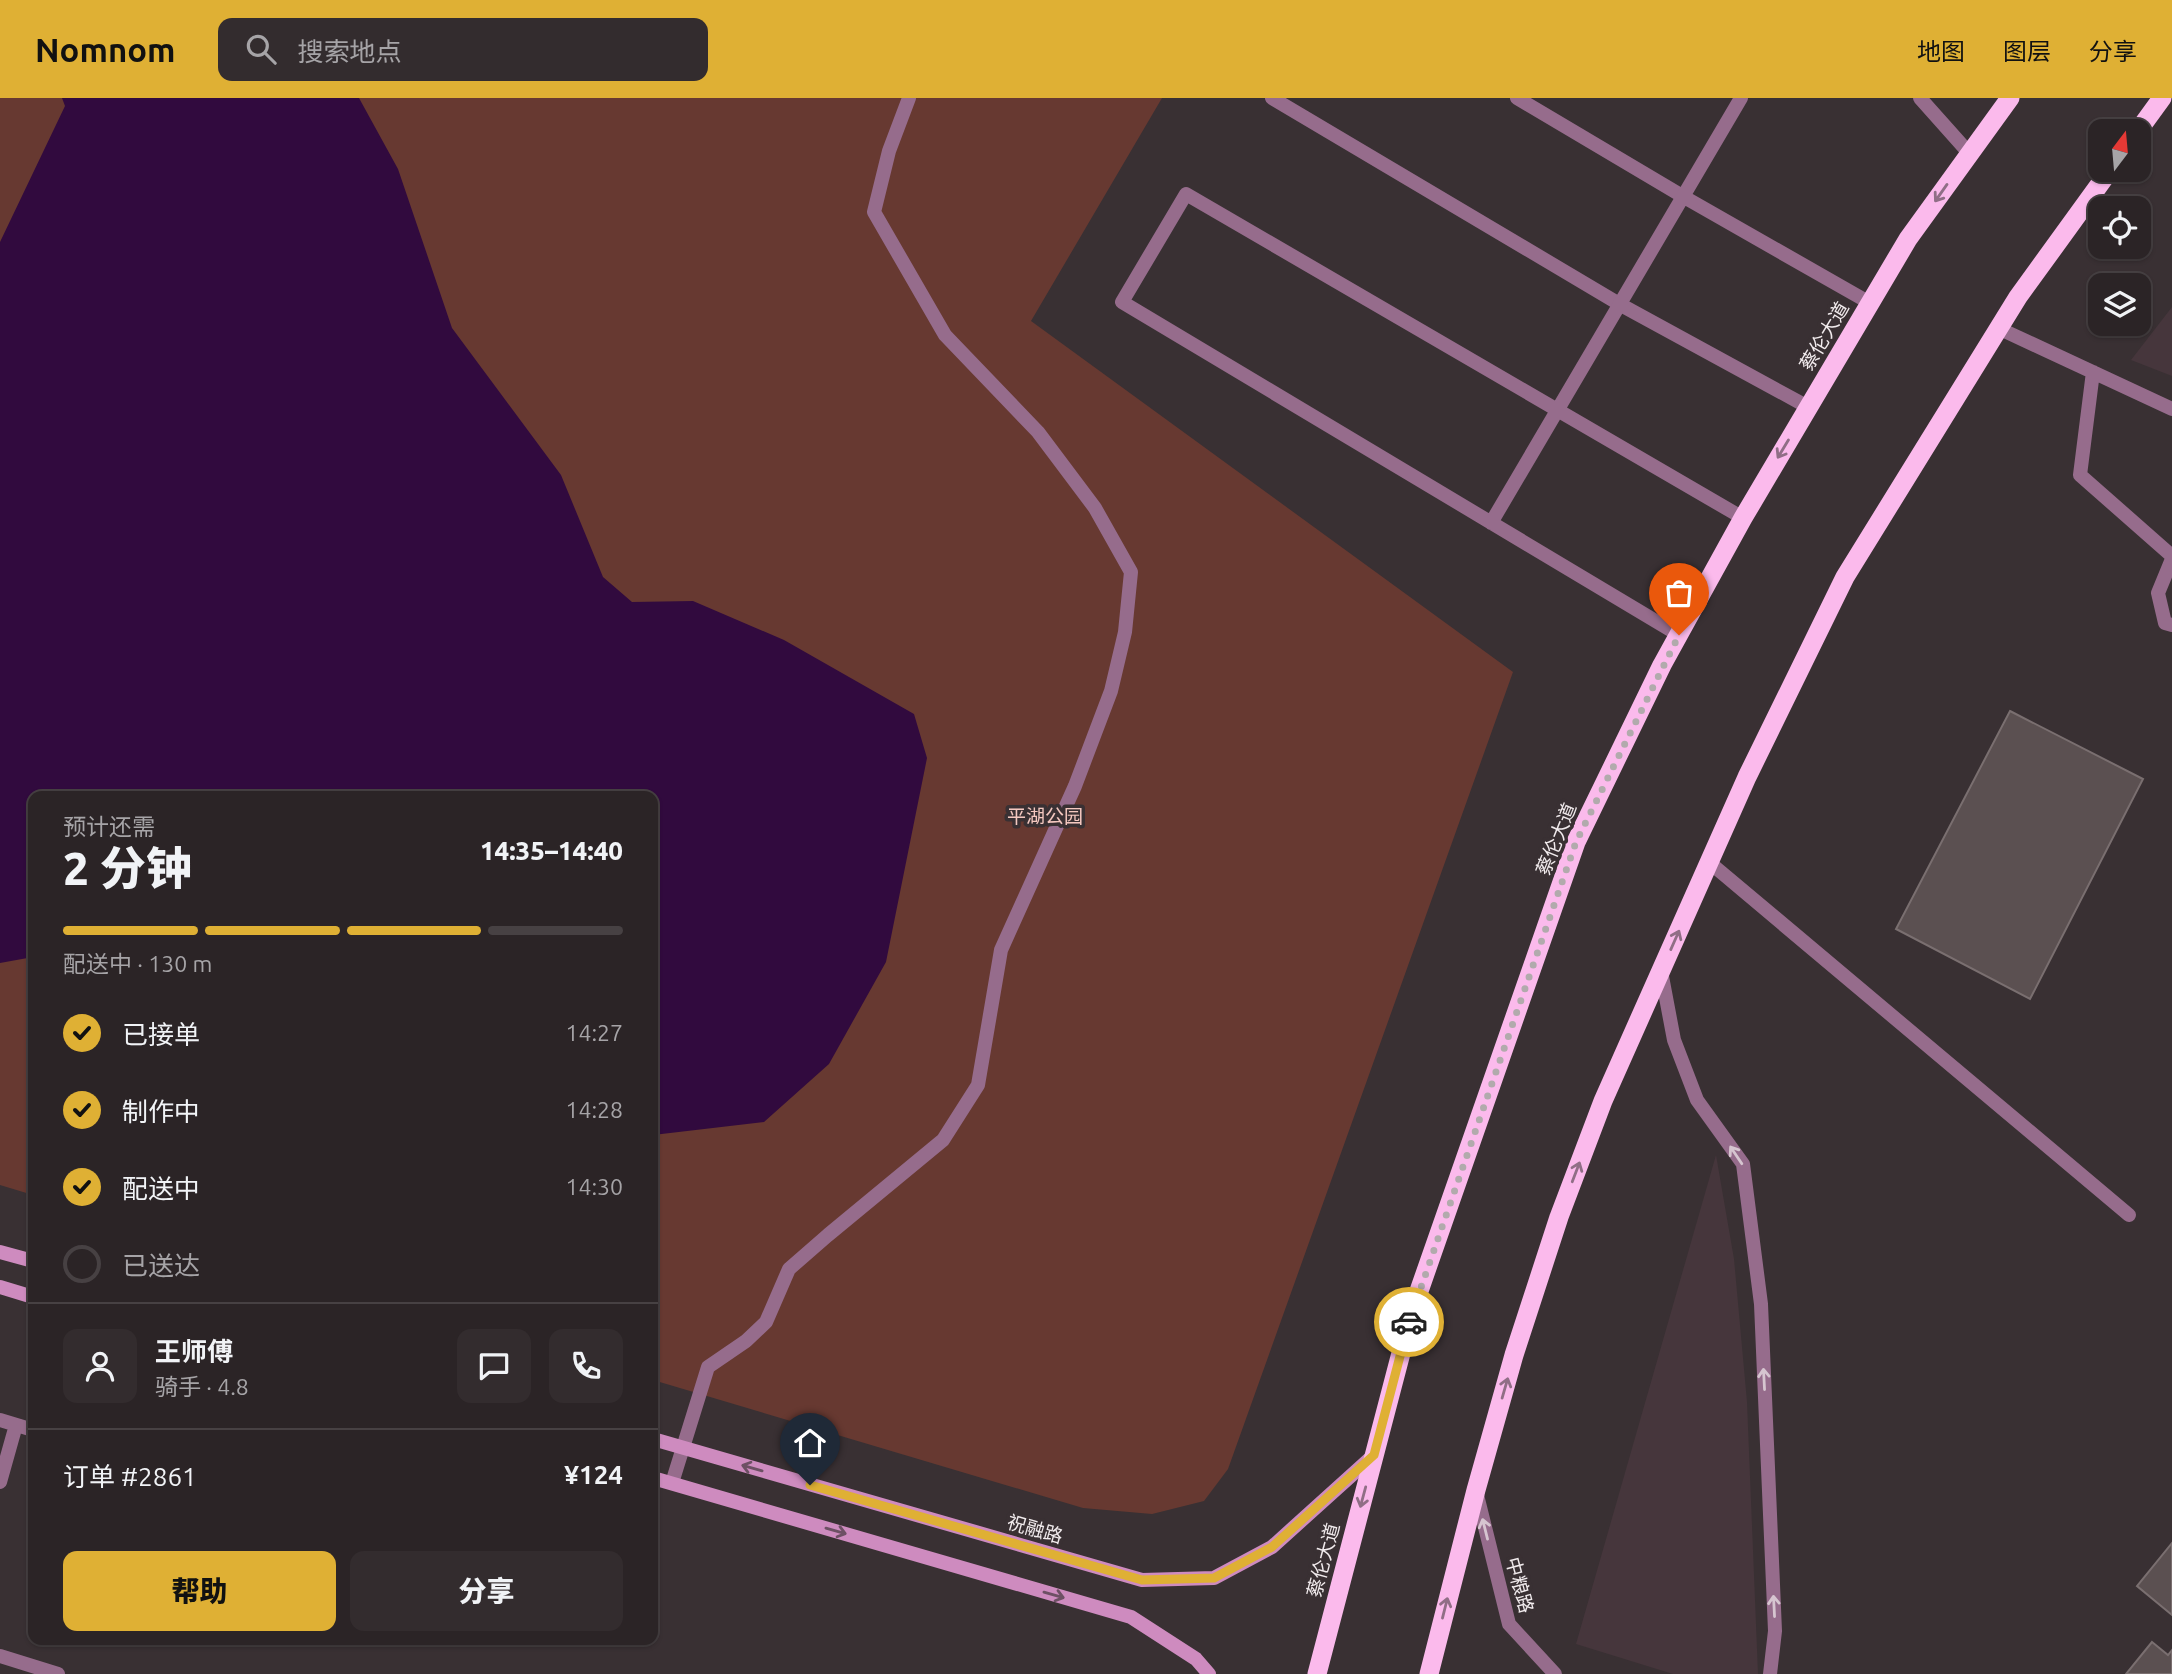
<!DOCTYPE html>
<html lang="zh">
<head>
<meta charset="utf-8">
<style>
	:root { --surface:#2b2426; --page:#332c2e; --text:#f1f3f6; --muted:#a6a4a7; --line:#474143; --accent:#dfb034 }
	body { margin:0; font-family:Ubuntu,"Noto Sans SC",sans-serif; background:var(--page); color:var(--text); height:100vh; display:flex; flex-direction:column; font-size:26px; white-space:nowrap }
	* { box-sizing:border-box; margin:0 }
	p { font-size:23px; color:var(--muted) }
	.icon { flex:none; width:38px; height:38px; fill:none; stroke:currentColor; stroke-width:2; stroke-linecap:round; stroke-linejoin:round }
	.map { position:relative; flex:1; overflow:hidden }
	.details { position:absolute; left:28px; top:693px; width:630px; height:854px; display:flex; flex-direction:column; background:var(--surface); border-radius:14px; box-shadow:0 2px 5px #0004,0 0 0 2px var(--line) }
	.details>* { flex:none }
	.needle { width:46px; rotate:16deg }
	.buttons { position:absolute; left:2088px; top:21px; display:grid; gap:14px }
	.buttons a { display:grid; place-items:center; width:63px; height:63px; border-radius:14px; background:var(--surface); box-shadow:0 2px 5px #0004,0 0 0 2px var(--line); font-size:35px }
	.pin { position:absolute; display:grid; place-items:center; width:60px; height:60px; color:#fff; margin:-72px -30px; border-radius:50% 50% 50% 0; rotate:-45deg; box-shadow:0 0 7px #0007 }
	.pin .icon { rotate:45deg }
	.courier { position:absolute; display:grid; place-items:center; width:70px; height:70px; margin:-35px; border:5px solid #dfb034; border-radius:50%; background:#fff; color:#222; box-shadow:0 2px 9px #0007 }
	.overview em { font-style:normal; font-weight:800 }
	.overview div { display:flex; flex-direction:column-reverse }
	.overview { display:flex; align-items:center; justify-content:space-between; height:119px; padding:0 35px }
	h1 { font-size:46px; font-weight:800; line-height:52px }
	.bar { display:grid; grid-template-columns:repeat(4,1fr); gap:10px 7px; align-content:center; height:84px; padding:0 35px }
	.bar i { height:9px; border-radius:5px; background:var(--line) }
	.bar .on { background:var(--accent) }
	.bar p { grid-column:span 4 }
	.line { display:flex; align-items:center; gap:18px; padding:0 35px; border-top:2px solid var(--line) }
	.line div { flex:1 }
	.round { display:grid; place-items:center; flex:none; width:74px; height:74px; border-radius:14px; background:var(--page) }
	ol { padding:0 35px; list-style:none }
	li { display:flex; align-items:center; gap:21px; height:77px }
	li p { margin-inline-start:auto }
	li .icon { padding:7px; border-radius:50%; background:var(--accent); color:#111; stroke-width:4 }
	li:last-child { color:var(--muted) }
	li i { width:38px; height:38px; border:4px solid var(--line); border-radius:50% }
	.button { display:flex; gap:14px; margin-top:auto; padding:14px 35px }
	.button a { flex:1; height:80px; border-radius:14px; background:var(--accent); color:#111; font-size:28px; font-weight:800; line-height:80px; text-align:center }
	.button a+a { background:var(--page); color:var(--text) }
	header { display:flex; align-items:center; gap:42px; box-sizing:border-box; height:98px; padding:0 35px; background:var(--accent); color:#111 }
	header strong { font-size:33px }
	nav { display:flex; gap:38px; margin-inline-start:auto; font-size:24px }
	.search { width:490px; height:63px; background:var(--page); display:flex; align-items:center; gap:18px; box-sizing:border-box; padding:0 24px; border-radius:14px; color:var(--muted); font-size:26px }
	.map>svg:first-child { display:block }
	.built { fill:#46363c }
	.green { fill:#673931 }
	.water { fill:#310a3e }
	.building { fill:#5b5051; stroke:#7a6f70; stroke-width:2 }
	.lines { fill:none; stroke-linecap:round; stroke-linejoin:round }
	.service { stroke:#966c8c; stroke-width:14 }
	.minor { stroke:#966c8c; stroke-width:14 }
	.tertiary { stroke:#966c8c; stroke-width:14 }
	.secondary { stroke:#ce8bbf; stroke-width:14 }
	.trunk { stroke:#fbbaec; stroke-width:19 }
	.oneway { stroke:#906e86 }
	.oneway2 { stroke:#d6c5d0 }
	.oneway3 { stroke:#6d5064 }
	.done { stroke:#b1aaac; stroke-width:7; stroke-dasharray:0 12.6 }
	.route { stroke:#dfb034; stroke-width:9 }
	.labels { text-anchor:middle; stroke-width:7; stroke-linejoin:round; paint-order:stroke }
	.street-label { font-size:19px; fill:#f1ebed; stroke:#393033 }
	.park-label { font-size:19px; fill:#f4c8c0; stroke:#393033 }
</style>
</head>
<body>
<header>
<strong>Nomnom</strong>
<div class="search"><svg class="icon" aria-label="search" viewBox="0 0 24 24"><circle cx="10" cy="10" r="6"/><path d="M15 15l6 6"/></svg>搜索地点</div>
<nav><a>地图</a><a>图层</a><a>分享</a></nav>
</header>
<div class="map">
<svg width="2172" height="1576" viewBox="0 0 2172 1576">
	<rect width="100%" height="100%" fill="#393033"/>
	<path class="built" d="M2172 209V278L2131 262Z
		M1716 1057 1734 1161 1747 1304 1758 1576H1673L1576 1546Z"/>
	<path class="green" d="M0 0H1162L1031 223 1513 574 1228 1371 1204 1403 1152 1416 1083 1410 653 1282V698H33V1097L0 1087Z"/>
	<path class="water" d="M62 0H359L398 71 452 230 561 377 603 479 632 504 693 503 784 542 914 616 927 660 886 864 829 966 764 1024 653 1037V698H33V859L0 865V144L65 8Z"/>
	<path class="building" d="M2010 613 2143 681 2030 901 1896 831Z
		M2172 1445V1517L2137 1488Z
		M2152 1544 2168 1557 2172 1552V1576H2126Z"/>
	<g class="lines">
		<path class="service" d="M1272 0 1621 207
			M1517 0 1684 99
			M1920 0 1969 55
			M1709 764 2129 1117
			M672 1385 708 1269 746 1243 766 1224 789 1171 828 1137 943 1042 978 987 1001 852 1075 688 1111 593 1125 534 1131 474 1095 410 1038 334 945 237 874 114 889 53 909 0"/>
		<path class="minor" d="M1684 99 1870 205
			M1621 207 1808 309
			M1998 230 2172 311
			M2093 274 2080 377 2172 458
			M1491 425 1741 0
			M2172 461 2158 495 2165 525 2172 527
			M1679 537 1122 204 1186 96 1743 420
			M1661 873 1674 942 1697 1002 1743 1066 1761 1206 1775 1533 1770 1576
			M0 1322 33 1332
			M0 1384 16 1327
			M0 1558 58 1576"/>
		<path class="tertiary" d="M1477 1397 1509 1526 1555 1576"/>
		<path class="secondary" d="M0 1154 33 1163
			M0 1189 33 1199
			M653 1341 1142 1482 1214 1480 1272 1449 1374 1357
			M653 1380 1131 1519 1196 1561 1209 1576"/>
		<path class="trunk" d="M2138 33 2162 0
			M1317 1576 1412 1213 1576 744 1662 567 1743 420 1908 141 2010 0
			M1429 1576 1476 1392 1514 1257 1559 1119 1603 1003 1747 679 1845 479 2018 199 2110 72"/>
	</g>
	<defs><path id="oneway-shaft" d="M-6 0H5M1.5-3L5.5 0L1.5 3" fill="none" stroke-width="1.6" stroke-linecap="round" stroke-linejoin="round" transform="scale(1.75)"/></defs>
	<g class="oneway">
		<use href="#oneway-shaft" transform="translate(1941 95) rotate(125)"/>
		<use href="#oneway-shaft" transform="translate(1783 351) rotate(121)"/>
		<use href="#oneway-shaft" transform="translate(1675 842) rotate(-66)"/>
		<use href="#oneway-shaft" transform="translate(1576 1074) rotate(-69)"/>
		<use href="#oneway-shaft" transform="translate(1505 1290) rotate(-74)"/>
		<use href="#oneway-shaft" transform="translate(1363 1399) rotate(105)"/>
		<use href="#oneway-shaft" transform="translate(1445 1510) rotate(-76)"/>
	</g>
	<g class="oneway2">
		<use href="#oneway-shaft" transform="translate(1736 1057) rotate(-124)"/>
		<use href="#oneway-shaft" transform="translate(1764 1281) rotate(-93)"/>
		<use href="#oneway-shaft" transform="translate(1485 1431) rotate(-104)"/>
		<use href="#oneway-shaft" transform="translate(1774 1508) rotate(-93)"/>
	</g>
	<g class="oneway3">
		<use href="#oneway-shaft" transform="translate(752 1370) rotate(-164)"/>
		<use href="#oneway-shaft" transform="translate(836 1433) rotate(16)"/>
		<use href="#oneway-shaft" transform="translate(1054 1497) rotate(16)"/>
	</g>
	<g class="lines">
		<path class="done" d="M1409 1224 1576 744 1679 537"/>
		<path class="route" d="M810 1387 1142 1482 1214 1480 1272 1449 1374 1357 1409 1224"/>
	</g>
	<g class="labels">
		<g class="street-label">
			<text transform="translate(1824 238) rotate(-59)" y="7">蔡伦大道</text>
			<text transform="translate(1556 741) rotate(-68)" y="7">蔡伦大道</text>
			<text transform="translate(1035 1431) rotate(16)" y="7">祝融路</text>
			<text transform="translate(1323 1462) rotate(-75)" y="7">蔡伦大道</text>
			<text transform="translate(1520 1487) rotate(75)" y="7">中粮路</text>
		</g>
		<g class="park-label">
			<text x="1045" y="725">平湖公园</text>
		</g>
	</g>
</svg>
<div class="buttons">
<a><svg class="needle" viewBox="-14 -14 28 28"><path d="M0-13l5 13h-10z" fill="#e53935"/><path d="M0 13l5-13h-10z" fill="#a6a4a7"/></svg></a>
<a><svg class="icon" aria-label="locate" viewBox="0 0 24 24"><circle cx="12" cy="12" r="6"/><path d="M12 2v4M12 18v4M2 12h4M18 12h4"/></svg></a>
<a><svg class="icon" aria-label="layers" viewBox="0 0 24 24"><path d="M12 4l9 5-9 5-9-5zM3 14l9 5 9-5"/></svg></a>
</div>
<div class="pin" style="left:1679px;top:537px;background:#ea580c"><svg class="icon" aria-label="bag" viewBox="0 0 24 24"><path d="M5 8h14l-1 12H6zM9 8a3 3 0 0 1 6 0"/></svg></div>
<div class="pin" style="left:810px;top:1387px;background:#1f2937"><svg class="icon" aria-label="home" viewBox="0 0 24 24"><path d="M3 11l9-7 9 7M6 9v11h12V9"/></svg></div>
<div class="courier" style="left:1409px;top:1224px"><svg class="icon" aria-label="car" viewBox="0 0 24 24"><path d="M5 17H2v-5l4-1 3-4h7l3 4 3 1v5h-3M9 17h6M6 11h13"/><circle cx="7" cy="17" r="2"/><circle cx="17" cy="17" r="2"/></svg></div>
<section class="details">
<div class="overview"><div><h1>2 分钟</h1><p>预计还需</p></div><em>14:35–14:40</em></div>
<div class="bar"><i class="on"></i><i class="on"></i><i class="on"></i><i></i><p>配送中 · 130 m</p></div>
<ol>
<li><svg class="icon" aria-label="check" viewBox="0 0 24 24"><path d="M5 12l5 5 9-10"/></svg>已接单<p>14:27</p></li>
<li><svg class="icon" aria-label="check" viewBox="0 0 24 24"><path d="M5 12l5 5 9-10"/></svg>制作中<p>14:28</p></li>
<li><svg class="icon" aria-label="check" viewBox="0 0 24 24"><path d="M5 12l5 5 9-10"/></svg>配送中<p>14:30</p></li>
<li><i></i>已送达</li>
</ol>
<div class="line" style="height:126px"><a class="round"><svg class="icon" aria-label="person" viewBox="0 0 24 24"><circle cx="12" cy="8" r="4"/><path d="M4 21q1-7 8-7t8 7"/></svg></a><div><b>王师傅</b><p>骑手 · 4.8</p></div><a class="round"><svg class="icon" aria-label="chat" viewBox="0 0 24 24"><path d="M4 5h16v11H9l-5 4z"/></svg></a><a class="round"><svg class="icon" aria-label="phone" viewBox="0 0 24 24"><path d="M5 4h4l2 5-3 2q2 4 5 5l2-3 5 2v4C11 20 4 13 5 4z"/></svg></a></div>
<div class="line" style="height:91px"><div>订单 #2861</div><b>¥124</b></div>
<div class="button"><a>帮助</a><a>分享</a></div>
</section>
</div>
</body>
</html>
